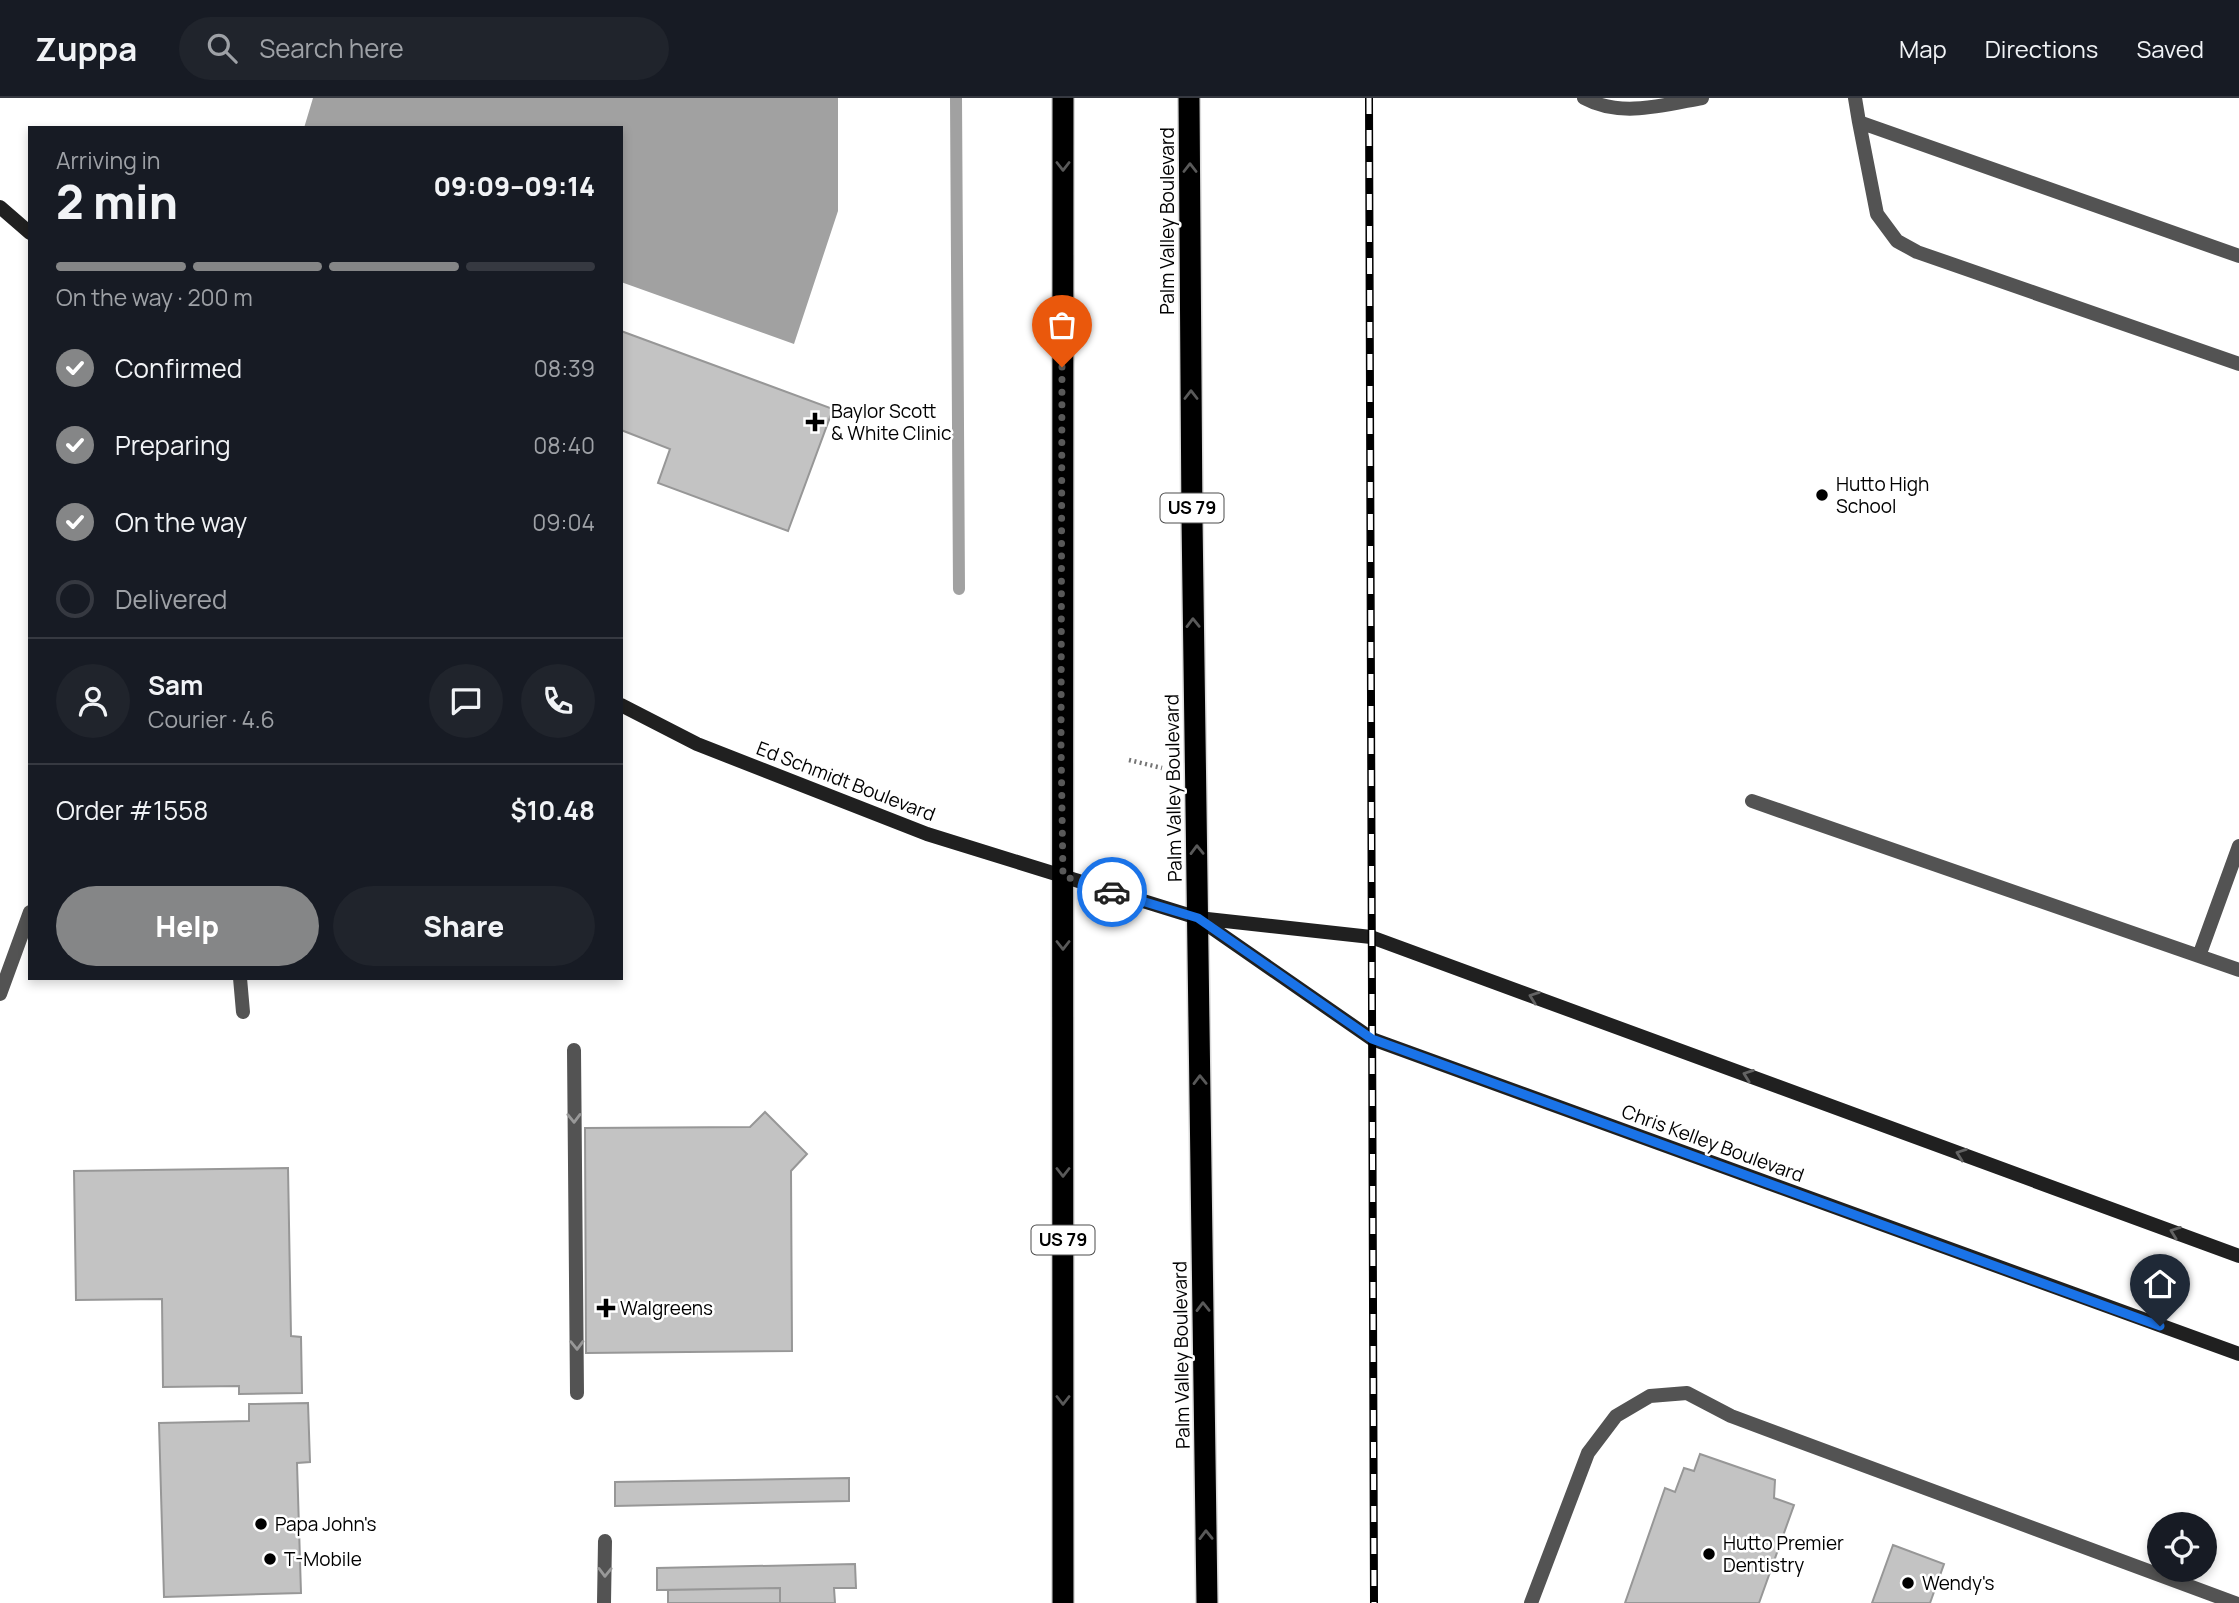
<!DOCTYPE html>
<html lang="en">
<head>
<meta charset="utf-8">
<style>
	:root { --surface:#171b24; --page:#20242c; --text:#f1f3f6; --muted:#9ea1a6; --line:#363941; --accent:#858687 }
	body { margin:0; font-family:Manrope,sans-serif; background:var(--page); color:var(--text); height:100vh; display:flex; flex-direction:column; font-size:26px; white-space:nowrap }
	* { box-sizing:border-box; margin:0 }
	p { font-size:23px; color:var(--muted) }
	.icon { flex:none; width:38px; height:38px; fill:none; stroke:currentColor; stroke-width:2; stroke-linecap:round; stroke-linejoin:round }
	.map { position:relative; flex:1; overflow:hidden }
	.sheet { position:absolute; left:28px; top:28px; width:595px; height:854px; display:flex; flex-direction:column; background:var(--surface); border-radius:0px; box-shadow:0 4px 10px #0003 }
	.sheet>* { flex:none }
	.fabs { position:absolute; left:2147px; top:1414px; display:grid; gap:14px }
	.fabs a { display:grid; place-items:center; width:70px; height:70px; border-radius:50%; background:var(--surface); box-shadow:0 4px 10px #0003; font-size:35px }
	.pin { position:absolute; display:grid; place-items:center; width:60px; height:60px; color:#fff; margin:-72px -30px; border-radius:50% 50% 50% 0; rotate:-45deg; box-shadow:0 0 7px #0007 }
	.pin .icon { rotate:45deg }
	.courier { position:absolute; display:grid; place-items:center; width:70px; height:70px; margin:-35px; border:5px solid #1a73e8; border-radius:50%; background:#fff; color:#222; box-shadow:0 2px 9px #0007 }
	.summary em { font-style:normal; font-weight:800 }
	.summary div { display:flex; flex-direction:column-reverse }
	.summary { display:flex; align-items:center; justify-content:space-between; height:119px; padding:0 28px }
	h1 { font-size:46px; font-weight:800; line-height:52px }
	.bar { display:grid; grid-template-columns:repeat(4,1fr); gap:10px 7px; align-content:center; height:84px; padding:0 28px }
	.bar i { height:9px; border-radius:5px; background:var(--line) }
	.bar .active { background:var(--accent) }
	.bar p { grid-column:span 4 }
	.line { display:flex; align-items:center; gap:18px; padding:0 28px; border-top:2px solid var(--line) }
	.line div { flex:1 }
	.round { display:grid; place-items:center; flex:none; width:74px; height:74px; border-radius:37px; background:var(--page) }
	ol { padding:0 28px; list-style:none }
	li { display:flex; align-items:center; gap:21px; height:77px }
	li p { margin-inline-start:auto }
	li .icon { padding:7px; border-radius:50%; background:var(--accent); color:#fff; stroke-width:4 }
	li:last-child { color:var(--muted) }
	li i { width:38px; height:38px; border:4px solid var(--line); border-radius:50% }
	.action { display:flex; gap:14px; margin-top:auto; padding:14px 28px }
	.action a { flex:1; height:80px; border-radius:42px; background:var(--accent); color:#fff; font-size:28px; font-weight:800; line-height:80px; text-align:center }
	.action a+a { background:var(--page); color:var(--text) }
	header { display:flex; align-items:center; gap:42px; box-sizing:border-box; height:98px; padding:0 35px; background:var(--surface); border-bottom:2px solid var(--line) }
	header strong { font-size:33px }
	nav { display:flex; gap:38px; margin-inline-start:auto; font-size:24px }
	.search { width:490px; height:63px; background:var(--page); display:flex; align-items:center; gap:18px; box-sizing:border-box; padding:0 24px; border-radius:38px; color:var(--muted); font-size:26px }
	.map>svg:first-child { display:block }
	.water { fill:#a1a1a1 }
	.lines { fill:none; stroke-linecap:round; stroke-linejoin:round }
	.stream { stroke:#a1a1a1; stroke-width:12 }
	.building { fill:#c3c3c3; stroke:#979797; stroke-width:2 }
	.highway-casing { stroke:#dbdbdb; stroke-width:24 }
	.path { stroke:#757575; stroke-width:4.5; stroke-dasharray:2 3.5; stroke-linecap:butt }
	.lane { stroke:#535353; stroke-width:14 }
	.secondary { stroke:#202020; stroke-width:14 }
	.highway { stroke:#000; stroke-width:21 }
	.rail-casing { stroke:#000; stroke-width:8 }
	.rail { stroke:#fff; stroke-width:5; stroke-dasharray:16; stroke-linecap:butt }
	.oneway { stroke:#595959 }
	.oneway2 { stroke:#636363 }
	.oneway3 { stroke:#989898 }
	.done { stroke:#595959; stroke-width:7; stroke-dasharray:0 12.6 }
	.route { stroke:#1a73e8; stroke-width:9 }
	.poi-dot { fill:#000; stroke:#fff; stroke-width:2.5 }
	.labels { text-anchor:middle; stroke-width:5; stroke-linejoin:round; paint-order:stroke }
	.shield { fill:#fff; stroke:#4c4c4c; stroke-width:2 }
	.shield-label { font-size:18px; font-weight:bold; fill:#000 }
	.street-label { font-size:19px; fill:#000; stroke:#fff }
	.poi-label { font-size:19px; fill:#000; stroke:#fff; text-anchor:start }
</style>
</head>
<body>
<header>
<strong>Zuppa</strong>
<div class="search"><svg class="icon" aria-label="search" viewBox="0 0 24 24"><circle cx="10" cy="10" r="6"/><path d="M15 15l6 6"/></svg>Search here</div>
<nav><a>Map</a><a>Directions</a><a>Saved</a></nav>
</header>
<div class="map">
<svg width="2239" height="1505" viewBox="0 0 2239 1505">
	<rect width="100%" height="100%" fill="#fff"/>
	<path class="water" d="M313 0H838V113L794 246 621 184V30H304Z"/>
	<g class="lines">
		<path class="stream" d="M956 0 959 491"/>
	</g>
	<path class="building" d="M621 233 833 311 788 433 658 385 670 351 621 332Z
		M765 1014 807 1056 791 1073 792 1253 586 1255 585 1030 750 1029Z
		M288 1070 291 1238 301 1239 302 1295 239 1296V1288L163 1289 162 1201 76 1202 74 1073Z
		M308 1305 310 1364 297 1365 301 1495 164 1499 159 1325 249 1323V1306Z
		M1700 1356 1775 1382 1774 1400 1794 1407 1759 1505H1625L1665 1390 1675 1394 1684 1370 1694 1373Z
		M849 1380V1403L615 1408V1384Z
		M1893 1447 1944 1466 1930 1505H1872Z
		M855 1466 856 1490H834L835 1505H780V1490L657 1492V1470Z
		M780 1490V1505H668V1492Z"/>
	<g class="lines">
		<g class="highway-casing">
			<path id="highway" d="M1063 0C1062 502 1063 1003 1063 1505
				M1189 0 1192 421 1207 1505"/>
		</g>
		<path class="path" d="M1129 662 1162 670"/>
		<path class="lane" d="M1584 0C1620 20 1664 7 1702 0
			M1855 0 1859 24 2239 158
			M1859 24 1877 116 1897 143 1917 154 2239 266
			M1752 703 2239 872
			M2199 858 2239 748
			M240 880 243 914
			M0 896 30 814
			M574 952 577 1295
			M604 1505 605 1443
			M1531 1505 1588 1355 1616 1318 1650 1298 1687 1295 1731 1318 2235 1505"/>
		<path class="secondary" d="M0 109 30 135
			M621 607 697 646 927 736 1198 820 1371 839 2239 1158
			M1199 821 1372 941 2239 1256"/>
		<use href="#highway" class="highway"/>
		<g class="rail-casing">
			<path id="rail" d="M1369 0 1374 1505"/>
		</g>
		<use href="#rail" class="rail"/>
	</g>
	<defs><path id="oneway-chevron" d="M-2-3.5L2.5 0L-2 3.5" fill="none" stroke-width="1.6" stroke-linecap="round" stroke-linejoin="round" transform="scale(1.75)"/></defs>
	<g class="oneway">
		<use href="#oneway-chevron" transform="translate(1063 68) rotate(90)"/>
		<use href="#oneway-chevron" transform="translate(1190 70) rotate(-90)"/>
		<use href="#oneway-chevron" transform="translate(1191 297) rotate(-90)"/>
		<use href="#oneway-chevron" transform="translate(1193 525) rotate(-91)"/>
		<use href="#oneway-chevron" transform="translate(1197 752) rotate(-91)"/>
		<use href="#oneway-chevron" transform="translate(1063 847) rotate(90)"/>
		<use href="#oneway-chevron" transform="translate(1200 982) rotate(-91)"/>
		<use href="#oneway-chevron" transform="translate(1063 1074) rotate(90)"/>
		<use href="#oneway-chevron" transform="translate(1203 1209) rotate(-91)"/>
		<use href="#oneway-chevron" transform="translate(1063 1302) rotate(90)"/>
		<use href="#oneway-chevron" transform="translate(1206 1437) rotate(-91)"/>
	</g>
	<g class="oneway2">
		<use href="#oneway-chevron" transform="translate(1534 899) rotate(-160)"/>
		<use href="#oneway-chevron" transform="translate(1748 977) rotate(-160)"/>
		<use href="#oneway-chevron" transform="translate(1961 1056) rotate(-160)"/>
		<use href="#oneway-chevron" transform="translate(2175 1134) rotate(-160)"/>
	</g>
	<g class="oneway3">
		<use href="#oneway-chevron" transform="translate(574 1020) rotate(89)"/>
		<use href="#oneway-chevron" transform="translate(577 1247) rotate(89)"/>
		<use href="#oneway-chevron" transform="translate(605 1474) rotate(91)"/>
	</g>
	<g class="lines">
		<path class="done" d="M1062 269 1061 646 1063 778 1112 794"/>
		<path class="route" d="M1112 794 1198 820 1372 941 2160 1228"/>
	</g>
	<g class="poi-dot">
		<path d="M811.5 313.5h7v7h7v7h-7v7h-7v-7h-7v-7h7z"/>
		<circle cx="1822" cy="397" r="7"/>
		<path d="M602.5 1199.5h7v7h7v7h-7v7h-7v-7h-7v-7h7z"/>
		<circle cx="261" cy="1426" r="7"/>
		<circle cx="1709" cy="1456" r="7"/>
		<circle cx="270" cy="1461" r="7"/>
		<circle cx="1908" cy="1485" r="7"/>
	</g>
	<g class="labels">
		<g class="shield">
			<rect x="1160.5" y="395.5" width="63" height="29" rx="5"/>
			<rect x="1031.5" y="1127.5" width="63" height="29" rx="5"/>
		</g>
		<g class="shield-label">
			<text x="1192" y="416">US 79</text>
			<text x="1063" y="1148">US 79</text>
		</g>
		<g class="street-label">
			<text transform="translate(1167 123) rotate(-90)" y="7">Palm Valley Boulevard</text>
			<text transform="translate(846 683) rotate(21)" y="7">Ed Schmidt Boulevard</text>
			<text transform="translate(1173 690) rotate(-91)" y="7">Palm Valley Boulevard</text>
			<text transform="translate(1713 1045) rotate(20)" y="7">Chris Kelley Boulevard</text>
			<text transform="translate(1181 1257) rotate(-91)" y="7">Palm Valley Boulevard</text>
		</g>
		<g class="poi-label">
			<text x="831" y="320">Baylor Scott<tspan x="831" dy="22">&amp; White Clinic</tspan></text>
			<text x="1836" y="393">Hutto High<tspan x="1836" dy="22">School</tspan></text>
			<text x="620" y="1217">Walgreens</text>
			<text x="275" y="1433">Papa John's</text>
			<text x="1723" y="1452">Hutto Premier<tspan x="1723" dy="22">Dentistry</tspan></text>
			<text x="284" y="1468">T-Mobile</text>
			<text x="1922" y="1492">Wendy's</text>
		</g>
	</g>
</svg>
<div class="fabs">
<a><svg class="icon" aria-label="locate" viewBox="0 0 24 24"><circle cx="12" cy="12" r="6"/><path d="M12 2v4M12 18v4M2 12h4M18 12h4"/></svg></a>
</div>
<div class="pin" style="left:1062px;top:269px;background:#ea580c"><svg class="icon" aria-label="bag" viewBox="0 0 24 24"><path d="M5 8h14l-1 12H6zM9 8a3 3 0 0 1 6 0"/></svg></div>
<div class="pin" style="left:2160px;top:1228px;background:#1f2937"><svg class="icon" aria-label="home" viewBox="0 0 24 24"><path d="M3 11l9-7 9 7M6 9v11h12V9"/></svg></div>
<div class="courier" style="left:1112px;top:794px"><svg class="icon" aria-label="car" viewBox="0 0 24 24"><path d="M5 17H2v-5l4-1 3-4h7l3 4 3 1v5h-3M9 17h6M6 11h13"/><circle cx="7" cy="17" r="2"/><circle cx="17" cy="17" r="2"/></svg></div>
<section class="sheet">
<div class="summary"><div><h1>2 min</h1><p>Arriving in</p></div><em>09:09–09:14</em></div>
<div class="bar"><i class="active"></i><i class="active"></i><i class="active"></i><i></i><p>On the way · 200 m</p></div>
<ol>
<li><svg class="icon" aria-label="check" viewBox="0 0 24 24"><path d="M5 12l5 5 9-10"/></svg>Confirmed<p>08:39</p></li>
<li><svg class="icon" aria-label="check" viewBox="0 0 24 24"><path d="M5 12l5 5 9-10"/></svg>Preparing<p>08:40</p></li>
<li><svg class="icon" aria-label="check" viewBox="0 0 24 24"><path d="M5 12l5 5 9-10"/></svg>On the way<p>09:04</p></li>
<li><i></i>Delivered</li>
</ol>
<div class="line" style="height:126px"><a class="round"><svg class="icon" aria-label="person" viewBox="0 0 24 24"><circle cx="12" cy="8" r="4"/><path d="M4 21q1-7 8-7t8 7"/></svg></a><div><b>Sam</b><p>Courier · 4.6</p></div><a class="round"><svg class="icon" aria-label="chat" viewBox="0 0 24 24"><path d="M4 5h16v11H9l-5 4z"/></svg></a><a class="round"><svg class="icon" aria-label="phone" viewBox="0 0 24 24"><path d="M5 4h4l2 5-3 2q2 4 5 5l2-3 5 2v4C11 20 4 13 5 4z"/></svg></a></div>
<div class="line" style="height:91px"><div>Order #1558</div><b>$10.48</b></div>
<div class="action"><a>Help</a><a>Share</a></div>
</section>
</div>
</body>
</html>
